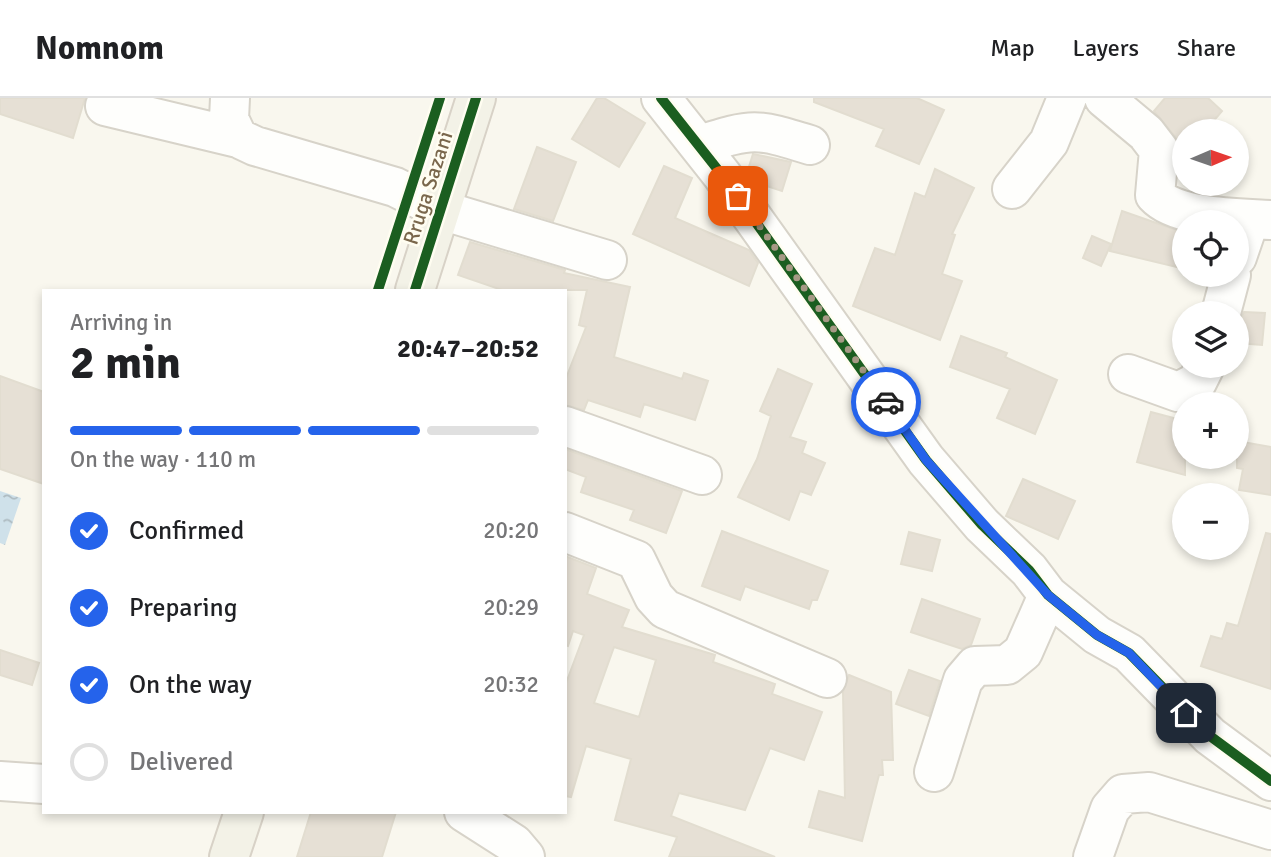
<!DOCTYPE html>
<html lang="en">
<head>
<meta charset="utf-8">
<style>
	:root { --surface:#fff; --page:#f2f2f2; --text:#202124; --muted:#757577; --line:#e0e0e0; --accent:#2563eb }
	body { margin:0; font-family:Signika,sans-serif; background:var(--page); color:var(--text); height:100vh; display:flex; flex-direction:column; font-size:26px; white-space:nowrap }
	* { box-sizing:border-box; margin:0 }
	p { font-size:23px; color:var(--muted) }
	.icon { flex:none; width:38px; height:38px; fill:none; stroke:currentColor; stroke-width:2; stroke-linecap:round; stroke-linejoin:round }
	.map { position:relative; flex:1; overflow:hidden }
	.panel { position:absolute; left:42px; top:191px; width:525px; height:525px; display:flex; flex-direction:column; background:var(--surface); border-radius:0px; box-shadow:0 4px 10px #0003 }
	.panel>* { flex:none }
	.needle { width:46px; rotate:88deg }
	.tools { position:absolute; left:1172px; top:21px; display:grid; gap:14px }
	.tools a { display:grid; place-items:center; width:77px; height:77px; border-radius:50%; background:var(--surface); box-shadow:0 4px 10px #0003; font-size:35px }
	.pin { position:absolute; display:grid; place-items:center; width:60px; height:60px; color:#fff; margin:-30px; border-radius:14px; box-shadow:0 4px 10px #0006 }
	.courier { position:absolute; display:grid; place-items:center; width:70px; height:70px; margin:-35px; border:5px solid #2563eb; border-radius:50%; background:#fff; color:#222; box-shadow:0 2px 9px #0007 }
	.summary em { font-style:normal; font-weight:800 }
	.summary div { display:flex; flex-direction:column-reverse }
	.summary { display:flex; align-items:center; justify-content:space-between; height:119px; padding:0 28px }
	h1 { font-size:46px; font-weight:800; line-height:52px }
	.bar { display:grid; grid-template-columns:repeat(4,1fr); gap:10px 7px; align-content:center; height:84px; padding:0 28px }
	.bar i { height:9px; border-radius:5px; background:var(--line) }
	.bar .on { background:var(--accent) }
	.bar p { grid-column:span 4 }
	ol { padding:0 28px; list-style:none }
	li { display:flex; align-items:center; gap:21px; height:77px }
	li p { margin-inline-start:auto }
	li .icon { padding:7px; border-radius:50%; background:var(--accent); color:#fff; stroke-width:4 }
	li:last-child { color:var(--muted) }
	li i { width:38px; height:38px; border:4px solid var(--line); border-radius:50% }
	header { display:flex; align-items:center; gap:42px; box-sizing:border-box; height:98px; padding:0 35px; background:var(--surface); border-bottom:2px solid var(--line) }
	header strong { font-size:33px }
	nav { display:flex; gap:38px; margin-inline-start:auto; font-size:24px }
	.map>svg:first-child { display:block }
	.water { fill:url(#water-ripples) }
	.building { fill:#e6e0d5; stroke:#e2ddd0; stroke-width:2; fill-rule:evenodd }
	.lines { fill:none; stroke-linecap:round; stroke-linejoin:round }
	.minor-casing { stroke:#d7d3c9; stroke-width:42 }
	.major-casing { stroke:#d8d2c7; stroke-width:42 }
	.minor { stroke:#fefefc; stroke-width:38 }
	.major { stroke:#f3f2e7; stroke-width:38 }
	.cycleway-casing { stroke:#fffdf1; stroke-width:15 }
	.cycleway { stroke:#1b5e20; stroke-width:10 }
	.done { stroke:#a69985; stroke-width:7; stroke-dasharray:0 12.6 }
	.route { stroke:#2563eb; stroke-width:9 }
	.labels { text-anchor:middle; stroke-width:5; stroke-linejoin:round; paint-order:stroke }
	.street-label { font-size:21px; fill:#7a674c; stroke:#fffdf1 }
</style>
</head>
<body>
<header>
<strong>Nomnom</strong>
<nav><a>Map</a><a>Layers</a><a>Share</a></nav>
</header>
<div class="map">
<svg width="1271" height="759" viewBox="0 0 1271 759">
	<defs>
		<pattern id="water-ripples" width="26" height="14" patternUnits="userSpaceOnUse" patternTransform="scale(1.75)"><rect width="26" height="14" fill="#cfe1ea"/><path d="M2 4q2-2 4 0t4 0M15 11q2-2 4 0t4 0" fill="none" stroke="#adbac0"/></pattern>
	</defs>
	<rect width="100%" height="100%" fill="#f9f7ee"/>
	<path class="water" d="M0 393 21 400 5 447 0 445Z"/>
	<path class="building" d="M0 0H85L73 40 0 16Z
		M597 0H604L645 25 619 69 572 41Z
		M814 0H917L944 12 919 66 876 48 884 31 814 4Z
		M1165 0H1208L1222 13 1205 33H1185V51L1154 13Z
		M537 49 576 64 553 123 514 111Z
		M753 56 791 64 782 93 754 84 747 75Z
		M664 68 692 80 675 120 749 152 758 165 749 188 633 136Z
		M935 71 974 90 952 136 955 137 942 176 962 183 940 242 853 208 875 150 895 157 915 95 925 99Z
		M1122 113 1185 135V171L1110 153Z
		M1092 138 1111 146 1101 168 1083 160Z
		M470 144 565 172 564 175 630 189 614 259 682 281 684 275 708 283 695 322 644 306 640 319 588 302 584 312 565 307V283L586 229 579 227 587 192H502L458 177Z
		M1244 214 1265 215 1262 247 1237 245V229Z
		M961 238 1007 255 1005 259 1057 282 1035 336 997 320 1010 291 950 269Z
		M778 271 812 286 790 339 806 344 802 355 825 365 811 397 800 393 789 422 738 399 757 361 771 318 760 313Z
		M0 278 44 294V386L0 371Z
		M1151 314 1185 323V377L1137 364Z
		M1237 343 1271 349V397L1239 392 1243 371 1237 370Z
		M565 351 682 393 666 435 630 422 634 412 581 394 586 379 565 371Z
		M1023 381 1075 403 1058 441 1006 418Z
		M722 433 828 473 817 502H812L809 511 745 488 740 502 702 488Z
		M909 434 940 442 932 473 901 466Z
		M1266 435 1271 436V591L1201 568 1211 538 1222 541 1227 525 1238 528Z
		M565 458 596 470 587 496 629 512 622 529 715 557 713 564 775 586 772 596 822 614 804 662 770 650 745 712 679 695 671 718 775 759H669L677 739 615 722 631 661 586 648 571 699 565 698V588L584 537 573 533 568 548 565 547ZM614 549 656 562 639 619 594 605Z
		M922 501 980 521 971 547 962 551 911 534Z
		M0 552 39 565 32 587 0 577Z
		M909 572 940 583 929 618 896 606Z
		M849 577 891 594 893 662H882L883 677H879L862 743 809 729 819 693 845 700 843 594Z
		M311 714H396L382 759H297Z"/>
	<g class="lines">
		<g class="minor-casing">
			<path id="minor" d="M230 0 229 21 238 40 255 48 395 89 441 112 607 162
				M661 0 722 77 926 362 982 427 1029 472 1048 497 1097 537 1129 555 1210 638 1271 683
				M1104 0 1146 35 1159 52 1155 97C1177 121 1240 120 1271 122
				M105 8 238 40
				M699 47C754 30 755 30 810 47
				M1012 91 1049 44 1067 0
				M1237 159 1250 121
				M1221 215 1231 177
				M1128 276 1178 294 1197 284 1205 268
				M565 328 702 377
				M565 434 636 462 654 499 665 511 827 580
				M934 674 963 582 975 568 1007 567 1023 554 1048 497
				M0 683 44 686
				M464 714 514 746 525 759
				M1093 759 1110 711 1123 696 1149 694 1271 732"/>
		</g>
		<g class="major-casing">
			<path id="major" d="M415 192 476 0
				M229 759 244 714"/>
		</g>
		<use href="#minor" class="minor"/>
		<use href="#major" class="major"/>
		<g class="cycleway-casing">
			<path id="cycleway" d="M661 0 722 77 926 362 982 427 1029 472 1048 497 1097 537 1129 555 1210 638 1271 683
				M378 192 440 0
				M415 192 476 0"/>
		</g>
		<use href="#cycleway" class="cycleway"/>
	</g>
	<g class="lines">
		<path class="done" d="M738 98 886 304"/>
		<path class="route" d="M886 304 926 362 1048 497 1097 537 1129 555 1186 615"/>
	</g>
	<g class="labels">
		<g class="street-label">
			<text transform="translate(428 90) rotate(-72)" y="7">Rruga Sazani</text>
		</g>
	</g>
</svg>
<div class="tools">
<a><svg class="needle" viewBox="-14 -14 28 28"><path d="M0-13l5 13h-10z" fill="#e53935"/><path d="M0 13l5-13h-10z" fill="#757577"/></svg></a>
<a><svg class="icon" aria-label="locate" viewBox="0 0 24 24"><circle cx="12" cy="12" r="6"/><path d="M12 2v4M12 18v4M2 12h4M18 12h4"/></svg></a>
<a><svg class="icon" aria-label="layers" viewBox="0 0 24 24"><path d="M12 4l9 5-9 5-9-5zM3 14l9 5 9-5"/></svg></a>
<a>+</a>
<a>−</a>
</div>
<div class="pin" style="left:738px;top:98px;background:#ea580c"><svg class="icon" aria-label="bag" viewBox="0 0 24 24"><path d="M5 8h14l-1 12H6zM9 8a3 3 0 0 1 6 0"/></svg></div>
<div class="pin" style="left:1186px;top:615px;background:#1f2937"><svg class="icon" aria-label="home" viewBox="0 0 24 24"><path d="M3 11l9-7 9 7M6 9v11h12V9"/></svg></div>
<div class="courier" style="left:886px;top:304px"><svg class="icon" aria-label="car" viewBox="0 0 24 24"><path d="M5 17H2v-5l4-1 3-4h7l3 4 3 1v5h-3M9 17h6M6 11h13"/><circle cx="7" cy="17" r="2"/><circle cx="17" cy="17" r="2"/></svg></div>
<section class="panel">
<div class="summary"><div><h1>2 min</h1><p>Arriving in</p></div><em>20:47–20:52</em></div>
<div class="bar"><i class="on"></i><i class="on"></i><i class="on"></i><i></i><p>On the way · 110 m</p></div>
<ol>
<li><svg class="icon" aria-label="check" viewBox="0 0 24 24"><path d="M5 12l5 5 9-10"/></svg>Confirmed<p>20:20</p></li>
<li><svg class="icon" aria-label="check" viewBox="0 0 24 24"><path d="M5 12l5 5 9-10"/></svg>Preparing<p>20:29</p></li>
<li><svg class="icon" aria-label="check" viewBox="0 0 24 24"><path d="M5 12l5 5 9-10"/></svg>On the way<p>20:32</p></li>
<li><i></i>Delivered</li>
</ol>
</section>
</div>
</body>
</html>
